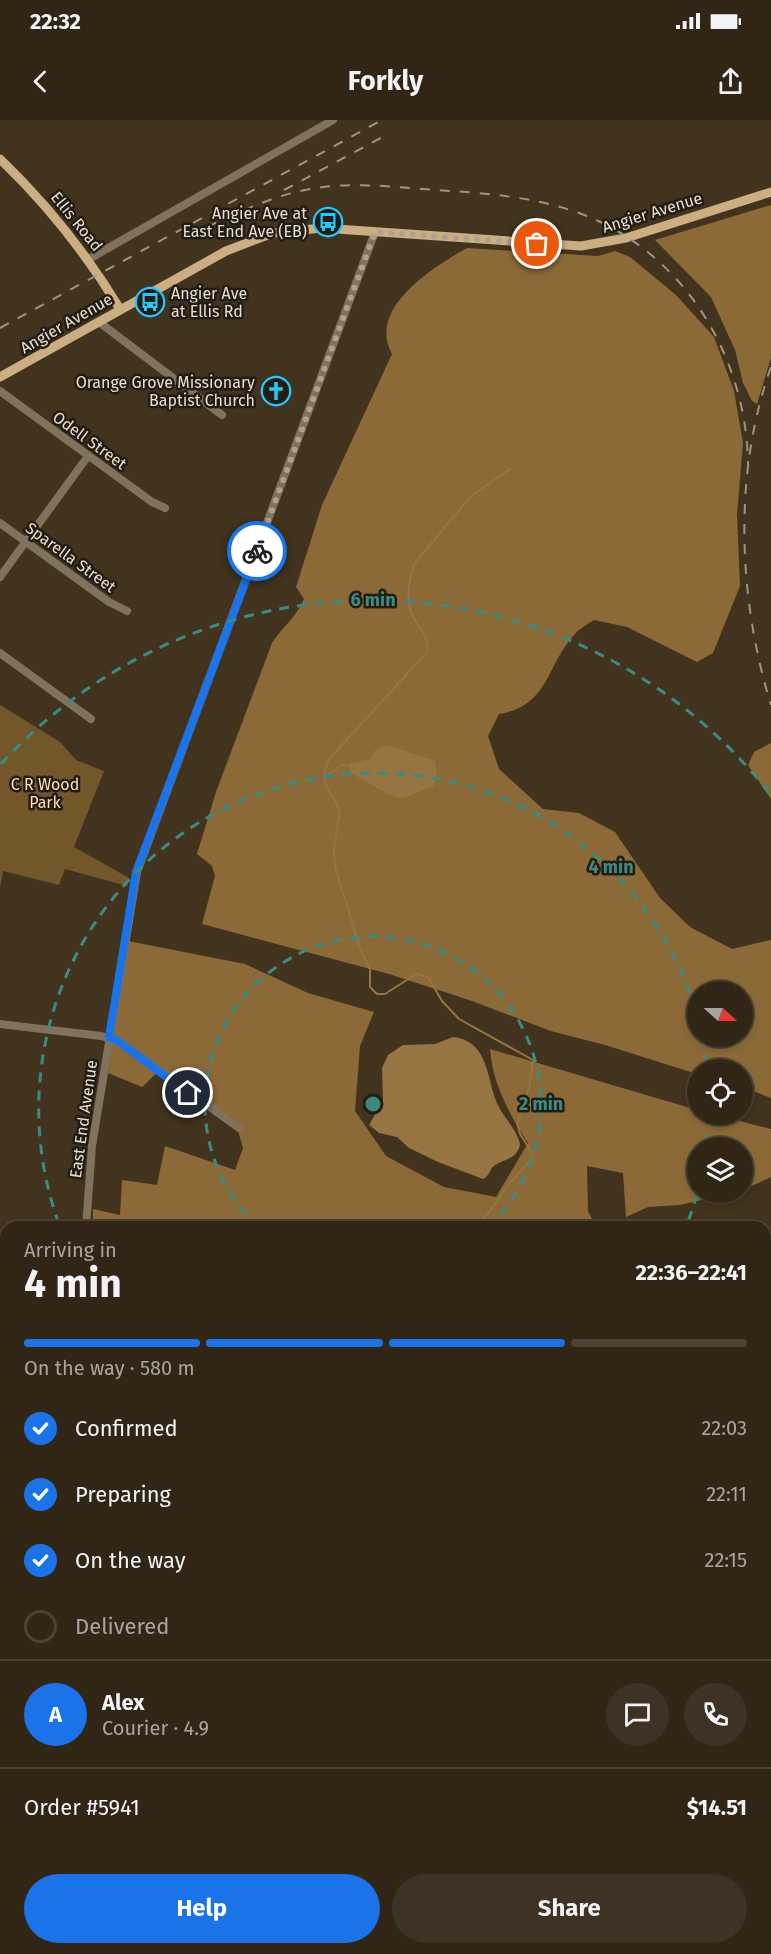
<!DOCTYPE html>
<html lang="en">
<head>
<meta charset="utf-8">
<style>
	:root { --surface:#312616; --page:#3d3223; --text:#f1f3f6; --muted:#a8a5a1; --line:#4c4335; --accent:#1a73e8 }
	body { margin:0; font-family:"Fira Sans",sans-serif; background:var(--page); color:var(--text); height:100vh; display:flex; flex-direction:column; font-size:22px; white-space:nowrap }
	* { box-sizing:border-box; margin:0 }
	p { font-size:20px; color:var(--muted) }
	.icon { flex:none; width:33px; height:33px; fill:none; stroke:currentColor; stroke-width:2; stroke-linecap:round; stroke-linejoin:round }
	.map { position:relative; flex:1; overflow:hidden }
	.sheet { position:absolute; left:0px; top:1101px; width:771px; height:734px; display:flex; flex-direction:column; background:var(--surface); border-radius:18px 18px 0 0; box-shadow:0 3px 9px #0003,0 0 0 2px var(--line) }
	.sheet>* { flex:none }
	.needle { width:39px; rotate:111deg }
	.tools { position:absolute; left:687px; top:861px; display:grid; gap:12px }
	.tools a { display:grid; place-items:center; width:66px; height:66px; border-radius:50%; background:var(--surface); box-shadow:0 3px 9px #0003,0 0 0 2px var(--line); font-size:30px }
	.pin { position:absolute; display:grid; place-items:center; width:51px; height:51px; color:#fff; margin:-26px; border:3px solid #fff; border-radius:50%; box-shadow:0 2px 6px #0007 }
	.courier { position:absolute; display:grid; place-items:center; width:60px; height:60px; margin:-30px; border:4px solid #1a73e8; border-radius:50%; background:#fff; color:#222; box-shadow:0 2px 8px #0007 }
	.summary em { font-style:normal; font-weight:700 }
	.summary div { display:flex; flex-direction:column-reverse }
	.summary { display:flex; align-items:center; justify-content:space-between; height:102px; padding:0 24px }
	h1 { font-size:39px; font-weight:700; line-height:45px }
	.bar { display:grid; grid-template-columns:repeat(4,1fr); gap:9px 6px; align-content:center; height:72px; padding:0 24px }
	.bar i { height:8px; border-radius:4px; background:var(--line) }
	.bar .selected { background:var(--accent) }
	.bar p { grid-column:span 4 }
	.line { display:flex; align-items:center; gap:15px; padding:0 24px; border-top:2px solid var(--line) }
	.line div { flex:1 }
	.round { display:grid; place-items:center; flex:none; width:63px; height:63px; border-radius:32px; background:var(--page) }
	ol { padding:0 24px; list-style:none }
	li { display:flex; align-items:center; gap:18px; height:66px }
	li p { margin-inline-start:auto }
	li .icon { padding:6px; border-radius:50%; background:var(--accent); color:#fff; stroke-width:4 }
	li:last-child { color:var(--muted) }
	li i { width:33px; height:33px; border:3px solid var(--line); border-radius:50% }
	.button { display:flex; gap:12px; margin-top:auto; padding:12px 24px }
	.button a { flex:1; height:69px; border-radius:36px; background:var(--accent); color:#fff; font-size:24px; font-weight:700; line-height:69px; text-align:center }
	.button a+a { background:var(--page); color:var(--text) }
	.status { display:flex; justify-content:space-between; align-items:center; height:42px; padding:0 30px; background:var(--surface); direction:ltr }
	.status svg { height:16px; fill:currentColor }
	header { display:flex; justify-content:space-between; align-items:center; height:78px; padding:0 24px; background:var(--surface); font-size:27px; font-weight:700 }
	.map>svg:first-child { display:block }
	.green { fill:#73572b }
	.forest { fill:#8c6a37; fill-rule:evenodd }
	.water { fill:#977542 }
	.lines { fill:none; stroke-linecap:round; stroke-linejoin:round }
	.stream { stroke:#977542; stroke-width:2 }
	.minor { stroke:#81725d; stroke-width:8 }
	.major { stroke:#ccae82; stroke-width:9 }
	.highway { stroke:#eac590; stroke-width:10 }
	.rail { stroke:#9f9383; stroke-width:2; stroke-dasharray:10 10; stroke-linecap:butt }
	.done { stroke:#ada292; stroke-width:6; stroke-dasharray:0 10.8 }
	.route { stroke:#1a73e8; stroke-width:8 }
	.ring { fill:none; stroke:#3a8b82; stroke-width:3; stroke-dasharray:10 8 }
	.labels { text-anchor:middle; stroke-width:5; stroke-linejoin:round; paint-order:stroke }
	.street-label { font-size:16px; fill:#e7ded1; stroke:#221c12 }
	.poi-label { font-size:16px; fill:#e7ded1; stroke:#221c12; text-anchor:end }
	.park-label { font-size:16px; fill:#fedfb3; stroke:#221c12 }
	.centre { fill:#3a8b82; stroke:#221c12; stroke-width:3 }
	.ring-label { font-size:18px; text-anchor:middle; font-weight:bold; fill:#3a8b82; stroke:#221c12; stroke-width:5; stroke-linejoin:round; paint-order:stroke }
</style>
</head>
<body>
<div class="status"><b>22:32</b><svg viewBox="0 0 49 12"><path d="M0 12V9h3v3zM5 12V6h3v6zM10 12V3h3v9zM15 12V0h3v12zM26 1h20v11H26zM47 4h2v5h-2z"/></svg></div>
<header><svg class="icon" aria-label="back" viewBox="0 0 24 24"><path d="M15 5l-7 7 7 7"/></svg>Forkly<svg class="icon" aria-label="share" viewBox="0 0 24 24"><path d="M12 15V3M7 8l5-5 5 5M5 13v7h14v-7"/></svg></header>
<div class="map">
<svg width="771" height="1834" viewBox="0 0 771 1834">
	<rect width="100%" height="100%" fill="#41331d"/>
	<path class="green" d="M0 585 60 622 76 640 104 651 74 727 129 758 127 766 65 749 59 765 3 751 0 768Z"/>
	<path class="forest" d="M771 85V238L757 284 752 281 743 263 735 230 711 177 655 120Z
		M467 128 598 136 615 131 630 137 676 175 714 217 734 271 743 323 737 395 740 466 713 533 697 542 627 507 594 500C588 504 580 508 575 514 546 544 550 586 499 594L488 616 499 649 543 689 579 693 615 712 660 778 690 807 732 829 771 820V978L743 967 742 950H698L697 954 605 925 551 911 472 881 389 854 202 804 215 756 212 746 197 734 216 672 272 523C285 504 294 500 304 479L296 467 322 385 392 234C366 188 435 146 467 128ZM698 872H742V916H698Z
		M771 623V679L748 645 754 632Z
		M128 821 245 844 308 873 374 892 360 926 355 991 386 1036 444 1067 496 1077 528 1023C510 996 492 962 490 929L697 990 698 994 716 995 771 1009V1057L743 1070 742 1028H698V1072L731 1073 680 1085 648 1087 626 1097 623 1053 587 1046 588 1091 596 1107H93V1089L120 1095 122 1060 157 1065 165 1026 235 1050 243 1028 235 1001 161 949 142 967 108 953Z
		M6 1587V1828L27 1829 24 1834H0V1592Z
		M765 1714H771V1834H640L635 1829 765 1828Z
		M293 1828 294 1834H155L145 1829Z"/>
	<path class="water" d="M387 625 435 641 437 653 434 666C424 669 412 675 403 678 394 680 361 658 351 653L349 644 370 639 376 629Z
		M453 917C491 921 486 963 499 987 505 999 517 1010 520 1024 518 1038 506 1039 495 1045 489 1049 490 1056 483 1059L438 1042 409 1028 397 1017 379 1013 369 1005 383 981 382 948 388 935 403 925 435 924Z"/>
	<g class="lines">
		<path class="stream" d="M325 657 342 645 351 646
			M478 1107 509 1064 532 1038 533 1034 520 1014 517 1003 529 968 533 940 459 899 442 881 428 857 416 854 385 874H377L370 867V849L361 831 335 747 334 729 340 691C331 669 316 664 330 638L427 532C431 516 414 504 410 489 406 476 410 454 415 443L470 377 510 349
			M238 1834 240 1828"/>
		<path class="minor" d="M89 139 333 0
			M99 202 222 295
			M0 271 152 382 165 388
			M0 403 109 482 127 491
			M0 457 88 336
			M0 533 91 599
			M0 904 101 916 118 921 239 1008
			M86 1107 92 1026 137 752 375 112
			M765 1156H771
			M765 1527 771 1511
			M433 1828 447 1834
			M35 1834H37
			M550 1834 553 1828"/>
		<path class="major" d="M0 39C48 85 86 133 120 189
			M0 257 226 131 273 113 322 108 581 126 626 118 771 72"/>
		<path class="highway" d="M0 1206 6 1211
			M765 1259H771
			M0 1327 6 1331
			M765 1342 771 1340
			M0 1349 6 1348
			M0 1370 6 1374
			M765 1376 771 1374
			M0 1467H6
			M0 1538 6 1532"/>
		<path class="rail" d="M284 70 388 14
			M189 115C230 97 272 74 317 68 355 62 396 67 435 70 486 73 539 77 587 96 687 137 747 240 748 345
			M0 208 382 0
			M771 247C733 353 738 478 771 585"/>
	</g>
	<g class="lines">
		<path class="done" d="M257 431 375 112 537 124"/>
		<path class="route" d="M188 973 118 921 109 917 136 752 257 431"/>
	</g>
	<g class="ring">
		<path d="M258 1107A168 168 0 1 1 488 1107"/>
		<path d="M709 996A336 336 0 0 1 706 1025M697 1074A336 336 0 0 1 687 1104M59 1104A336 336 0 1 1 697 894M702 917A336 336 0 0 1 707 949"/>
		<path d="M1 644A504 504 0 0 1 770 674"/>
	</g>
	<defs>
		<g id="bus-ring" transform="scale(1.5)"><circle r="9.5" fill="#221c12" stroke="#22c9fe" stroke-width="1.5"/><path d="M-5-6H5V4H4V6H2V4H-2V6H-4V4H-5ZM-3.5-4V0h7V-4ZM-3.5 1.2v1.5H-2V1.2ZM2 1.2v1.5H3.5V1.2Z" fill="#22c9fe"/></g>
		<g id="church-ring" transform="scale(1.5)"><circle r="9.5" fill="#221c12" stroke="#22c9fe" stroke-width="1.5"/><path d="M-1.2-6h2.4v3.5h3.3v2.4h-3.3V6h-2.4V-.1h-3.3v-2.4h3.3Z" fill="#22c9fe"/></g>
	</defs>
	<g fill-rule="evenodd">
		<use href="#bus-ring" x="328" y="102"/>
		<use href="#bus-ring" x="150" y="182"/>
		<use href="#church-ring" x="276" y="271"/>
	</g>
	<g class="labels">
		<g class="street-label">
			<text transform="translate(652 92) rotate(-17)" y="6">Angier Avenue</text>
			<text transform="translate(77 101) rotate(51)" y="6">Ellis Road</text>
			<text transform="translate(66 203) rotate(-30)" y="6">Angier Avenue</text>
			<text transform="translate(90 320) rotate(36)" y="6">Odell Street</text>
			<text transform="translate(71 437) rotate(36)" y="6">Sparella Street</text>
			<text transform="translate(83 999) rotate(-82)" y="6">East End Avenue</text>
		</g>
		<g class="poi-label">
			<text x="307" y="99">Angier Ave at<tspan x="307" dy="18">East End Ave (EB)</tspan></text>
			<text x="171" y="179" text-anchor="start">Angier Ave<tspan x="171" dy="18">at Ellis Rd</tspan></text>
			<text x="255" y="268">Orange Grove Missionary<tspan x="255" dy="18">Baptist Church</tspan></text>
		</g>
		<g class="park-label">
			<text x="45" y="670">C R Wood<tspan x="45" dy="18">Park</tspan></text>
		</g>
	</g>
	<circle cx="373" cy="984" r="9" class="centre"/>
	<g class="ring-label">
		<text x="373" y="486">6 min</text>
		<text x="611" y="753">4 min</text>
		<text x="541" y="990">2 min</text>
	</g>
</svg>
<div class="tools">
<a><svg class="needle" viewBox="-14 -14 28 28"><path d="M0-13l5 13h-10z" fill="#e53935"/><path d="M0 13l5-13h-10z" fill="#a8a5a1"/></svg></a>
<a><svg class="icon" aria-label="locate" viewBox="0 0 24 24"><circle cx="12" cy="12" r="6"/><path d="M12 2v4M12 18v4M2 12h4M18 12h4"/></svg></a>
<a><svg class="icon" aria-label="layers" viewBox="0 0 24 24"><path d="M12 4l9 5-9 5-9-5zM3 14l9 5 9-5"/></svg></a>
</div>
<div class="pin" style="left:537px;top:124px;background:#ea580c"><svg class="icon" aria-label="bag" viewBox="0 0 24 24"><path d="M5 8h14l-1 12H6zM9 8a3 3 0 0 1 6 0"/></svg></div>
<div class="pin" style="left:188px;top:973px;background:#1f2937"><svg class="icon" aria-label="home" viewBox="0 0 24 24"><path d="M3 11l9-7 9 7M6 9v11h12V9"/></svg></div>
<div class="courier" style="left:257px;top:431px"><svg class="icon" aria-label="bike" viewBox="0 0 24 24"><circle cx="6" cy="16" r="4"/><circle cx="18" cy="16" r="4"/><path d="M6 16l4-8h5l3 8M10 8l3 8H6M13 5h3"/></svg></div>
<section class="sheet">
<div class="summary"><div><h1>4 min</h1><p>Arriving in</p></div><em>22:36–22:41</em></div>
<div class="bar"><i class="selected"></i><i class="selected"></i><i class="selected"></i><i></i><p>On the way · 580 m</p></div>
<ol>
<li><svg class="icon" aria-label="check" viewBox="0 0 24 24"><path d="M5 12l5 5 9-10"/></svg>Confirmed<p>22:03</p></li>
<li><svg class="icon" aria-label="check" viewBox="0 0 24 24"><path d="M5 12l5 5 9-10"/></svg>Preparing<p>22:11</p></li>
<li><svg class="icon" aria-label="check" viewBox="0 0 24 24"><path d="M5 12l5 5 9-10"/></svg>On the way<p>22:15</p></li>
<li><i></i>Delivered</li>
</ol>
<div class="line" style="height:108px"><b class="round" style="background:var(--accent);color:#fff">A</b><div><b>Alex</b><p>Courier · 4.9</p></div><a class="round"><svg class="icon" aria-label="chat" viewBox="0 0 24 24"><path d="M4 5h16v11H9l-5 4z"/></svg></a><a class="round"><svg class="icon" aria-label="phone" viewBox="0 0 24 24"><path d="M5 4h4l2 5-3 2q2 4 5 5l2-3 5 2v4C11 20 4 13 5 4z"/></svg></a></div>
<div class="line" style="height:78px"><div>Order #5941</div><b>$14.51</b></div>
<div class="button"><a>Help</a><a>Share</a></div>
</section>
</div>
</body>
</html>
